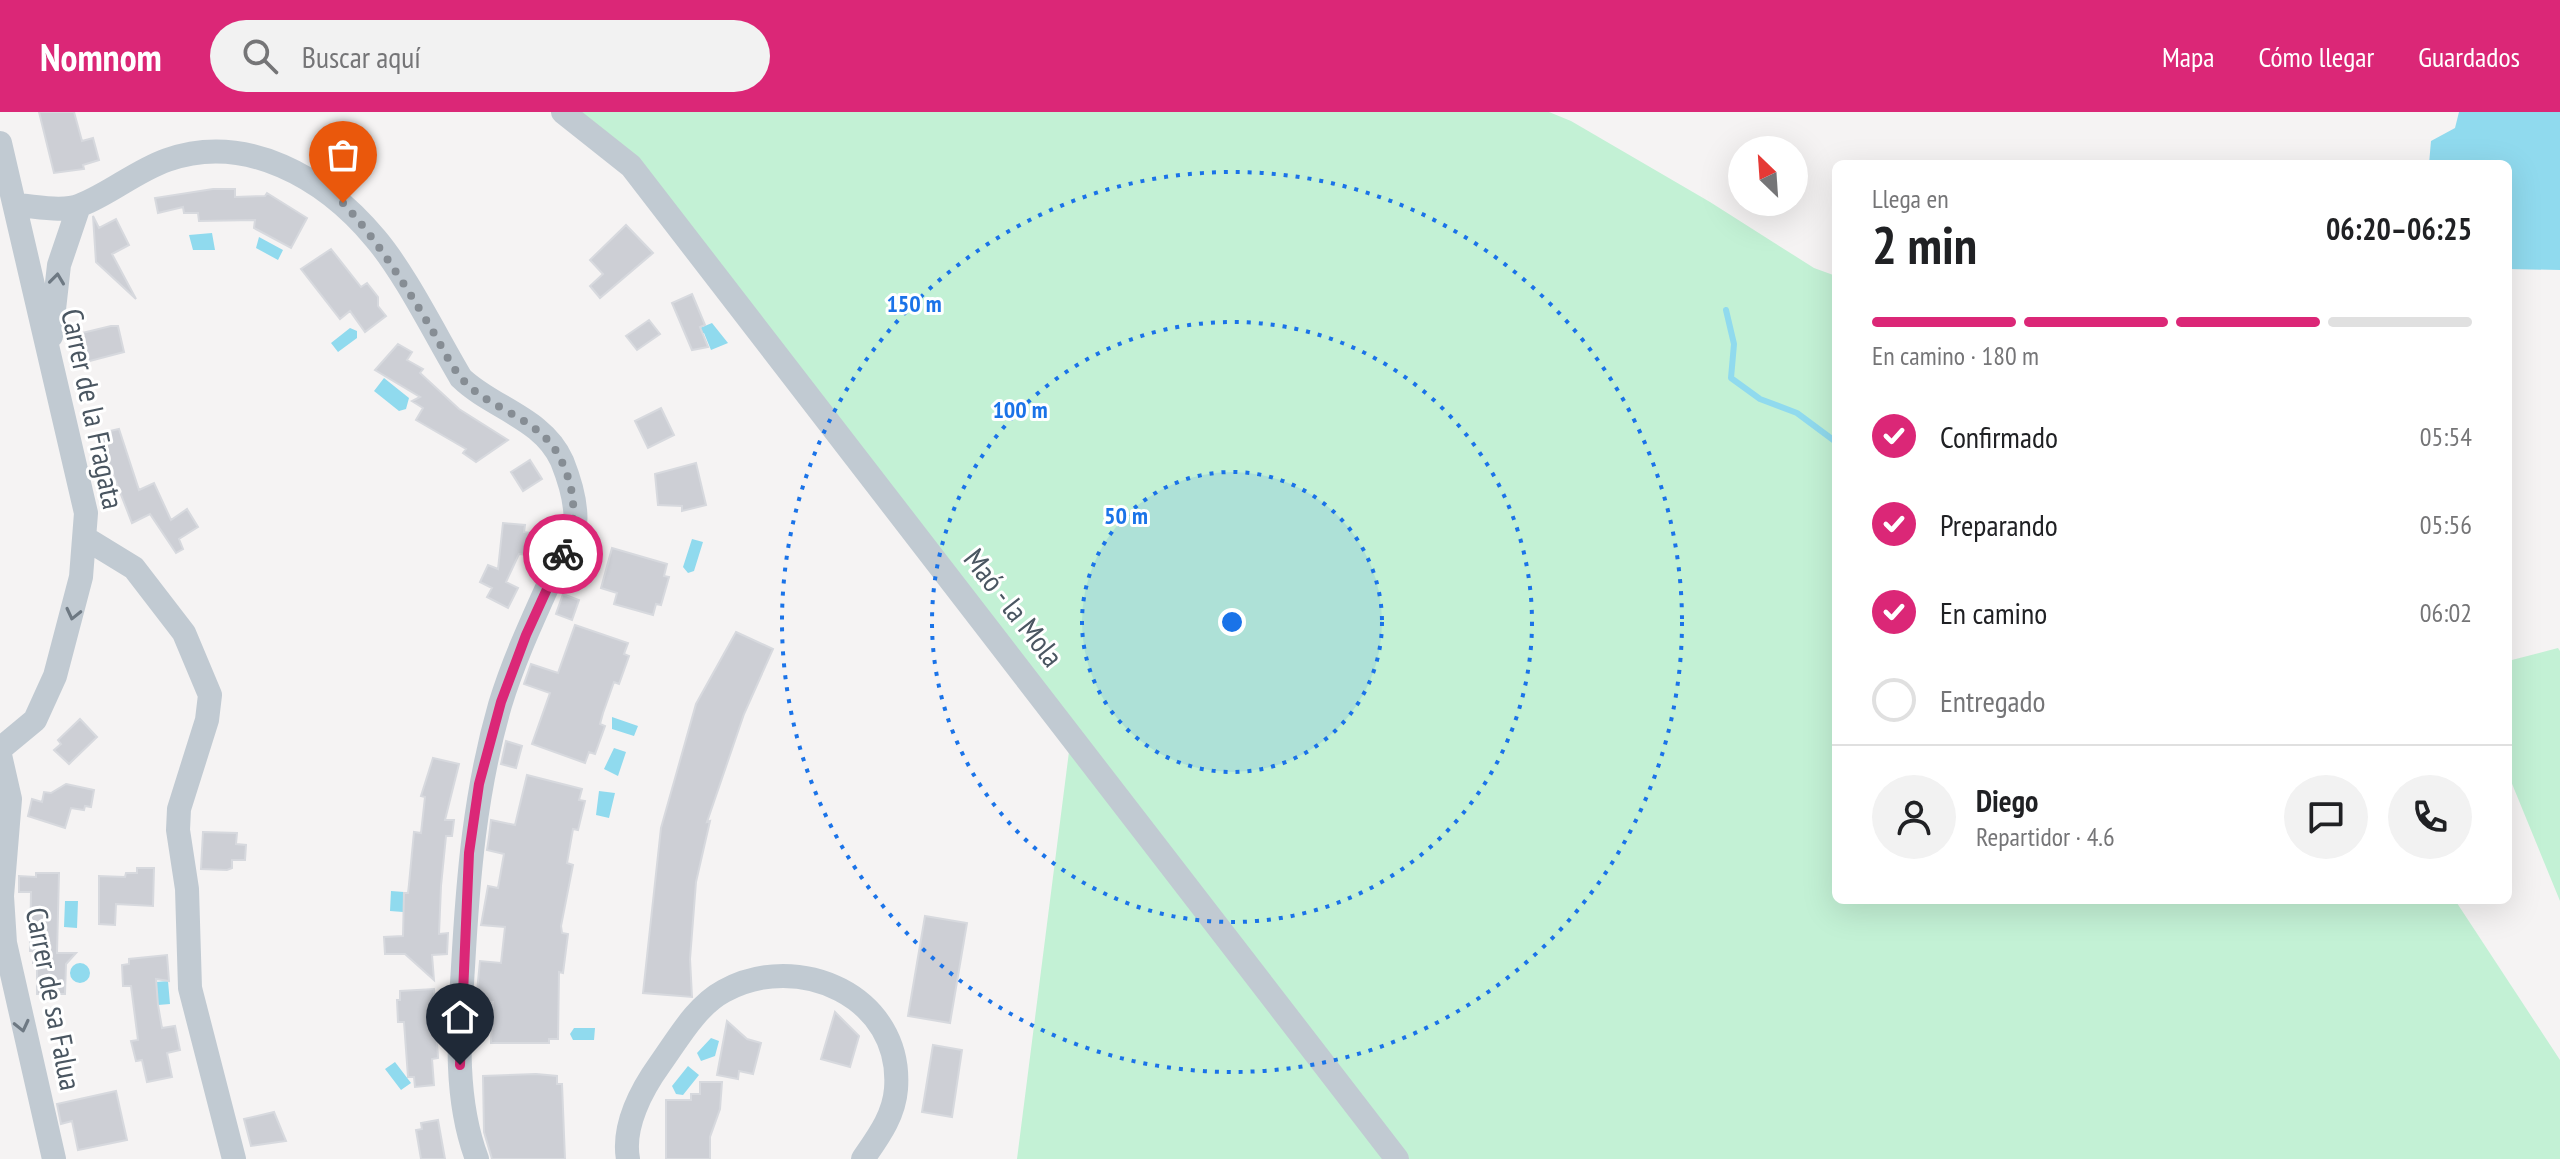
<!DOCTYPE html>
<html lang="es">
<head>
<meta charset="utf-8">
<style>
	:root { --surface:#fff; --page:#f2f2f2; --text:#202124; --muted:#757577; --line:#e0e0e0; --accent:#db2777 }
	body { margin:0; font-family:"PT Sans Narrow",sans-serif; background:var(--page); color:var(--text); height:100vh; display:flex; flex-direction:column; font-size:30px; white-space:nowrap }
	* { box-sizing:border-box; margin:0 }
	p { font-size:26px; color:var(--muted) }
	.icon { flex:none; width:44px; height:44px; fill:none; stroke:currentColor; stroke-width:2; stroke-linecap:round; stroke-linejoin:round }
	.map { position:relative; flex:1; overflow:hidden }
	.side { position:absolute; left:1832px; top:48px; width:680px; height:744px; display:flex; flex-direction:column; background:var(--surface); border-radius:12px; box-shadow:0 8px 32px #0002 }
	.side>* { flex:none }
	.needle { width:52px; rotate:335deg }
	.fabs { position:absolute; left:1728px; top:24px; display:grid; gap:16px }
	.fabs a { display:grid; place-items:center; width:80px; height:80px; border-radius:50%; background:var(--surface); box-shadow:0 8px 32px #0002; font-size:40px }
	.pin { position:absolute; display:grid; place-items:center; width:68px; height:68px; color:#fff; margin:-82px -34px; border-radius:50% 50% 50% 0; rotate:-45deg; box-shadow:0 0 8px #0007 }
	.pin .icon { rotate:45deg }
	.courier { position:absolute; display:grid; place-items:center; width:80px; height:80px; margin:-40px; border:6px solid #db2777; border-radius:50%; background:#fff; color:#222; box-shadow:0 2px 10px #0007 }
	.summary em { font-style:normal; font-weight:700 }
	.summary div { display:flex; flex-direction:column-reverse }
	.summary { display:flex; align-items:center; justify-content:space-between; height:136px; padding:0 40px }
	h1 { font-size:52px; font-weight:700; line-height:60px }
	.bar { display:grid; grid-template-columns:repeat(4,1fr); gap:12px 8px; align-content:center; height:96px; padding:0 40px }
	.bar i { height:10px; border-radius:6px; background:var(--line) }
	.bar .selected { background:var(--accent) }
	.bar p { grid-column:span 4 }
	.line { display:flex; align-items:center; gap:20px; padding:0 40px; border-top:2px solid var(--line) }
	.line div { flex:1 }
	.round { display:grid; place-items:center; flex:none; width:84px; height:84px; border-radius:42px; background:var(--page) }
	ol { padding:0 40px; list-style:none }
	li { display:flex; align-items:center; gap:24px; height:88px }
	li p { margin-inline-start:auto }
	li .icon { padding:8px; border-radius:50%; background:var(--accent); color:#fff; stroke-width:4 }
	li:last-child { color:var(--muted) }
	li i { width:44px; height:44px; border:4px solid var(--line); border-radius:50% }
	header { display:flex; align-items:center; gap:48px; box-sizing:border-box; height:112px; padding:0 40px; background:var(--accent); color:#fff }
	header strong { font-size:38px }
	nav { display:flex; gap:44px; margin-inline-start:auto; font-size:28px }
	.search { width:560px; height:72px; background:var(--page); display:flex; align-items:center; gap:20px; box-sizing:border-box; padding:0 28px; border-radius:44px; color:var(--muted); font-size:30px }
	.map>svg:first-child { display:block }
	.green { fill:#c3f1d5 }
	.water { fill:#90daee }
	.lines { fill:none; stroke-linecap:round; stroke-linejoin:round }
	.stream { stroke:#90daee; stroke-width:6 }
	.building { fill:#cdcfd5; stroke:#d7d9de; stroke-width:2 }
	.minor { stroke:#c1cad2; stroke-width:24 }
	.oneway { stroke:#6e7983 }
	.done { stroke:#868d94; stroke-width:8; stroke-dasharray:0 14.4 }
	.route { stroke:#db2777; stroke-width:10 }
	.ring { fill:none; stroke:#1a73e8; stroke-width:4; stroke-dasharray:4 8 }
	.labels { text-anchor:middle; stroke-width:6; stroke-linejoin:round; paint-order:stroke }
	.street-label { font-size:30px; fill:#4a5661; stroke:#fff }
	.centre { fill:#1a73e8; stroke:#fff; stroke-width:4 }
	.ring-label { font-size:24px; text-anchor:middle; font-weight:bold; fill:#1a73e8; stroke:#fff; stroke-width:6; stroke-linejoin:round; paint-order:stroke }
</style>
</head>
<body>
<header>
<strong>Nomnom</strong>
<div class="search"><svg class="icon" aria-label="search" viewBox="0 0 24 24"><circle cx="10" cy="10" r="6"/><path d="M15 15l6 6"/></svg>Buscar aquí</div>
<nav><a>Mapa</a><a>Cómo llegar</a><a>Guardados</a></nav>
</header>
<div class="map">
<svg width="2560" height="1047" viewBox="0 0 2560 1047">
	<rect width="100%" height="100%" fill="#f5f3f3"/>
	<path class="green" d="M563 0H1549L1571 9 1710 90 1814 156 1836 164V788H2455L2560 948V1047H1017L1071 624 631 54Z
		M2558 536 2560 539V789L2508 662V549Z"/>
	<path class="water" d="M2459 0H2560V158L2508 157V52H2429L2431 29 2455 16Z
		M212 121 215 138H193L189 123Z
		M259 125 283 138 278 148 256 136Z
		M712 211 728 231 711 238 704 221 695 223V218Z
		M350 216 357 219V226L338 240 331 231Z
		M384 266 409 286 406 297 399 299 374 279Z
		M692 427 703 430 694 459 688 461 683 455Z
		M612 605 638 614 634 624 612 617Z
		M614 636 626 640 618 664 604 657Z
		M599 679 615 681 609 706 596 703Z
		M391 779 404 780 403 800 390 799Z
		M65 789H78L77 816 64 815Z
		M70 861a10 10 0 1 1 20 0a10 10 0 1 1-20 0Z
		M168 869 170 892 158 893 156 870Z
		M574 916H595L594 928H573L570 922Z
		M711 926 719 929 715 944 701 949 697 941Z
		M395 950 411 971 401 978 385 957Z
		M688 954 699 963 683 983 676 982 672 974Z"/>
	<g class="lines">
		<path class="stream" d="M1726 198 1734 232 1731 266 1760 287 1797 301 1836 330"/>
	</g>
	<path class="building" d="M39 0H74L82 29 93 26 99 48 83 53 84 57 54 61Z
		M213 77H235V85L265 84 267 81 307 106 291 136 254 116 255 108 199 109 198 101H184L183 95 158 101 155 86Z
		M93 104 99 116 116 107 129 133 112 142 136 187 96 150Z
		M626 113 653 141 600 186 590 174 603 162 590 148Z
		M331 137 361 175 367 171 378 185V194L386 204 365 220 350 199 340 207 301 157Z
		M692 182 705 213 700 215 708 235 692 238 672 191Z
		M649 208 660 222 637 238 626 224Z
		M111 214H118L124 240 86 250 82 221Z
		M398 232 412 240 407 248 423 257 420 261 459 297 508 328 476 350 463 341 466 337 416 308 423 296 412 289 420 285 375 258Z
		M661 296 674 323 648 336 635 309Z
		M119 317 139 378 154 371 171 408 187 397 198 415 179 427 183 437 176 441 150 402 132 411 111 357 107 358 101 321Z
		M530 348 542 367 523 379 511 360Z
		M696 351 706 393 682 399V394L658 393 655 362Z
		M503 411 525 413 524 420 538 422 536 444 519 442 506 470 518 476 508 496 487 485 492 476 480 470 488 453 498 457Z
		M612 436 667 452 664 464 669 465 661 493 656 492 653 503 614 492 617 481 601 476Z
		M563 482 579 488 572 508 556 502Z
		M575 513 628 531 624 542 629 544 619 572 614 570 603 601 600 612 605 614 595 642 589 640 585 651 532 632 550 581 524 572 531 552 558 561Z
		M736 520 773 537 744 602 707 710 710 709 696 770 690 847 692 885 643 881 661 716 696 592Z
		M80 607 97 625 69 652 54 638 61 632 58 628Z
		M506 629 522 634 516 656 501 652Z
		M433 646 459 652 445 708H454L452 724H446L441 774 439 822 448 821 447 842 432 843 434 868 405 842H385L384 825 403 824 404 781H408L409 772 414 720 421 721 425 685 421 684Z
		M527 663 582 677 579 688 585 689 578 718 573 717 567 751 573 753 561 814 562 821 568 822 563 861 559 860 558 927H549V931H491L493 890H476L480 849 501 851 505 815 481 813 488 774 498 776 504 742 487 738 489 725 491 708 515 713Z
		M66 672 94 678 91 695 85 694 84 698 71 696 65 716 28 704 32 687 42 690 44 680 51 681Z
		M203 720 237 721 236 732 246 733 245 748H232V756L227 758 201 757Z
		M137 756H154L153 794 116 792 115 813 99 812V764L125 765 126 761H137Z
		M36 761H59L57 841H76L66 852 65 882H37V851H33V839H30L31 780H19V764L36 765Z
		M925 804 967 811 950 911 908 904Z
		M167 843 169 869 156 867 158 893 162 916 175 914 180 938 167 941 172 965 147 970 142 948 136 949 131 929 138 928 131 874H123L122 853 129 852V847Z
		M434 877 438 946 432 947 434 973 415 975 414 965H408L404 910H398L397 888H400V879Z
		M835 900 859 924 850 955 821 947Z
		M727 909 747 927 761 931 753 962 739 959 738 967 717 963Z
		M933 933 962 938 952 1005 922 1000Z
		M536 962 557 964V972H562L565 1047H492L484 1020 483 964Z
		M700 970H722L720 997 710 1025V1047H666V988H691V982H700Z
		M116 979 127 1028 78 1038 72 1009 61 1012 57 992Z
		M274 1000 286 1029 251 1034 244 1007Z
		M438 1008 445 1047H421L416 1018 422 1017 421 1011Z"/>
	<g class="lines">
		<path class="minor" d="M563 0 631 54 1397 1047
			M0 31 86 401 81 465 55 564 35 608 0 637
			M15 93C35 94 63 101 81 93 111 81 136 59 167 48 246 20 325 66 375 126 405 161 436 224 461 266 492 296 543 306 562 349 570 369 579 398 574 420 570 436 557 454 550 469 532 509 513 550 500 593 475 680 468 765 463 855 459 919 454 986 477 1047
			M51 224 59 153 79 94
			M85 426 134 456 184 521 210 583 207 608 179 697 178 718 187 777 190 876 234 1047
			M0 643 10 687 2 784 5 831 54 1047
			M628 1047C622 1014 642 977 660 952 678 927 696 894 724 879 798 838 903 884 896 977 894 1004 878 1025 863 1047"/>
	</g>
	<defs><path id="oneway-chevron" d="M-2-3.5L2.5 0L-2 3.5" fill="none" stroke-width="1.6" stroke-linecap="round" stroke-linejoin="round" transform="scale(2)"/></defs>
	<g class="oneway">
		<use href="#oneway-chevron" transform="translate(57 167) rotate(-83)"/>
		<use href="#oneway-chevron" transform="translate(73 502) rotate(103)"/>
		<use href="#oneway-chevron" transform="translate(22 914) rotate(77)"/>
	</g>
	<g class="lines">
		<path class="done" d="M343 91C379 130 404 172 431 216 441 233 450 253 463 268 492 300 541 305 561 348 576 379 578 411 563 442"/>
		<path class="route" d="M460 953 469 741 479 672 501 590 526 523 563 442"/>
	</g>
	<circle cx="1232" cy="510" r="150" fill="#1a73e8" fill-opacity=".12"/>
	<g class="ring">
		<circle cx="1232" cy="510" r="150"/>
		<circle cx="1232" cy="510" r="300"/>
		<circle cx="1232" cy="510" r="450"/>
	</g>
	<g class="labels">
		<g class="street-label">
			<text transform="translate(92 297) rotate(78)" y="10">Carrer de la Fragata</text>
			<text transform="translate(1013 496) rotate(52)" y="10">Maó - la Mola</text>
			<text transform="translate(53 887) rotate(79)" y="10">Carrer de sa Falua</text>
		</g>
	</g>
	<circle cx="1232" cy="510" r="12" class="centre"/>
	<g class="ring-label">
		<text x="914" y="200">150 m</text>
		<text x="1020" y="306">100 m</text>
		<text x="1126" y="412">50 m</text>
	</g>
</svg>
<div class="fabs">
<a><svg class="needle" viewBox="-14 -14 28 28"><path d="M0-13l5 13h-10z" fill="#e53935"/><path d="M0 13l5-13h-10z" fill="#757577"/></svg></a>
</div>
<div class="pin" style="left:343px;top:91px;background:#ea580c"><svg class="icon" aria-label="bag" viewBox="0 0 24 24"><path d="M5 8h14l-1 12H6zM9 8a3 3 0 0 1 6 0"/></svg></div>
<div class="pin" style="left:460px;top:953px;background:#1f2937"><svg class="icon" aria-label="home" viewBox="0 0 24 24"><path d="M3 11l9-7 9 7M6 9v11h12V9"/></svg></div>
<div class="courier" style="left:563px;top:442px"><svg class="icon" aria-label="bike" viewBox="0 0 24 24"><circle cx="6" cy="16" r="4"/><circle cx="18" cy="16" r="4"/><path d="M6 16l4-8h5l3 8M10 8l3 8H6M13 5h3"/></svg></div>
<section class="side">
<div class="summary"><div><h1>2 min</h1><p>Llega en</p></div><em>06:20–06:25</em></div>
<div class="bar"><i class="selected"></i><i class="selected"></i><i class="selected"></i><i></i><p>En camino · 180 m</p></div>
<ol>
<li><svg class="icon" aria-label="check" viewBox="0 0 24 24"><path d="M5 12l5 5 9-10"/></svg>Confirmado<p>05:54</p></li>
<li><svg class="icon" aria-label="check" viewBox="0 0 24 24"><path d="M5 12l5 5 9-10"/></svg>Preparando<p>05:56</p></li>
<li><svg class="icon" aria-label="check" viewBox="0 0 24 24"><path d="M5 12l5 5 9-10"/></svg>En camino<p>06:02</p></li>
<li><i></i>Entregado</li>
</ol>
<div class="line" style="height:144px"><a class="round"><svg class="icon" aria-label="person" viewBox="0 0 24 24"><circle cx="12" cy="8" r="4"/><path d="M4 21q1-7 8-7t8 7"/></svg></a><div><b>Diego</b><p>Repartidor · 4.6</p></div><a class="round"><svg class="icon" aria-label="chat" viewBox="0 0 24 24"><path d="M4 5h16v11H9l-5 4z"/></svg></a><a class="round"><svg class="icon" aria-label="phone" viewBox="0 0 24 24"><path d="M5 4h4l2 5-3 2q2 4 5 5l2-3 5 2v4C11 20 4 13 5 4z"/></svg></a></div>
</section>
</div>
</body>
</html>
